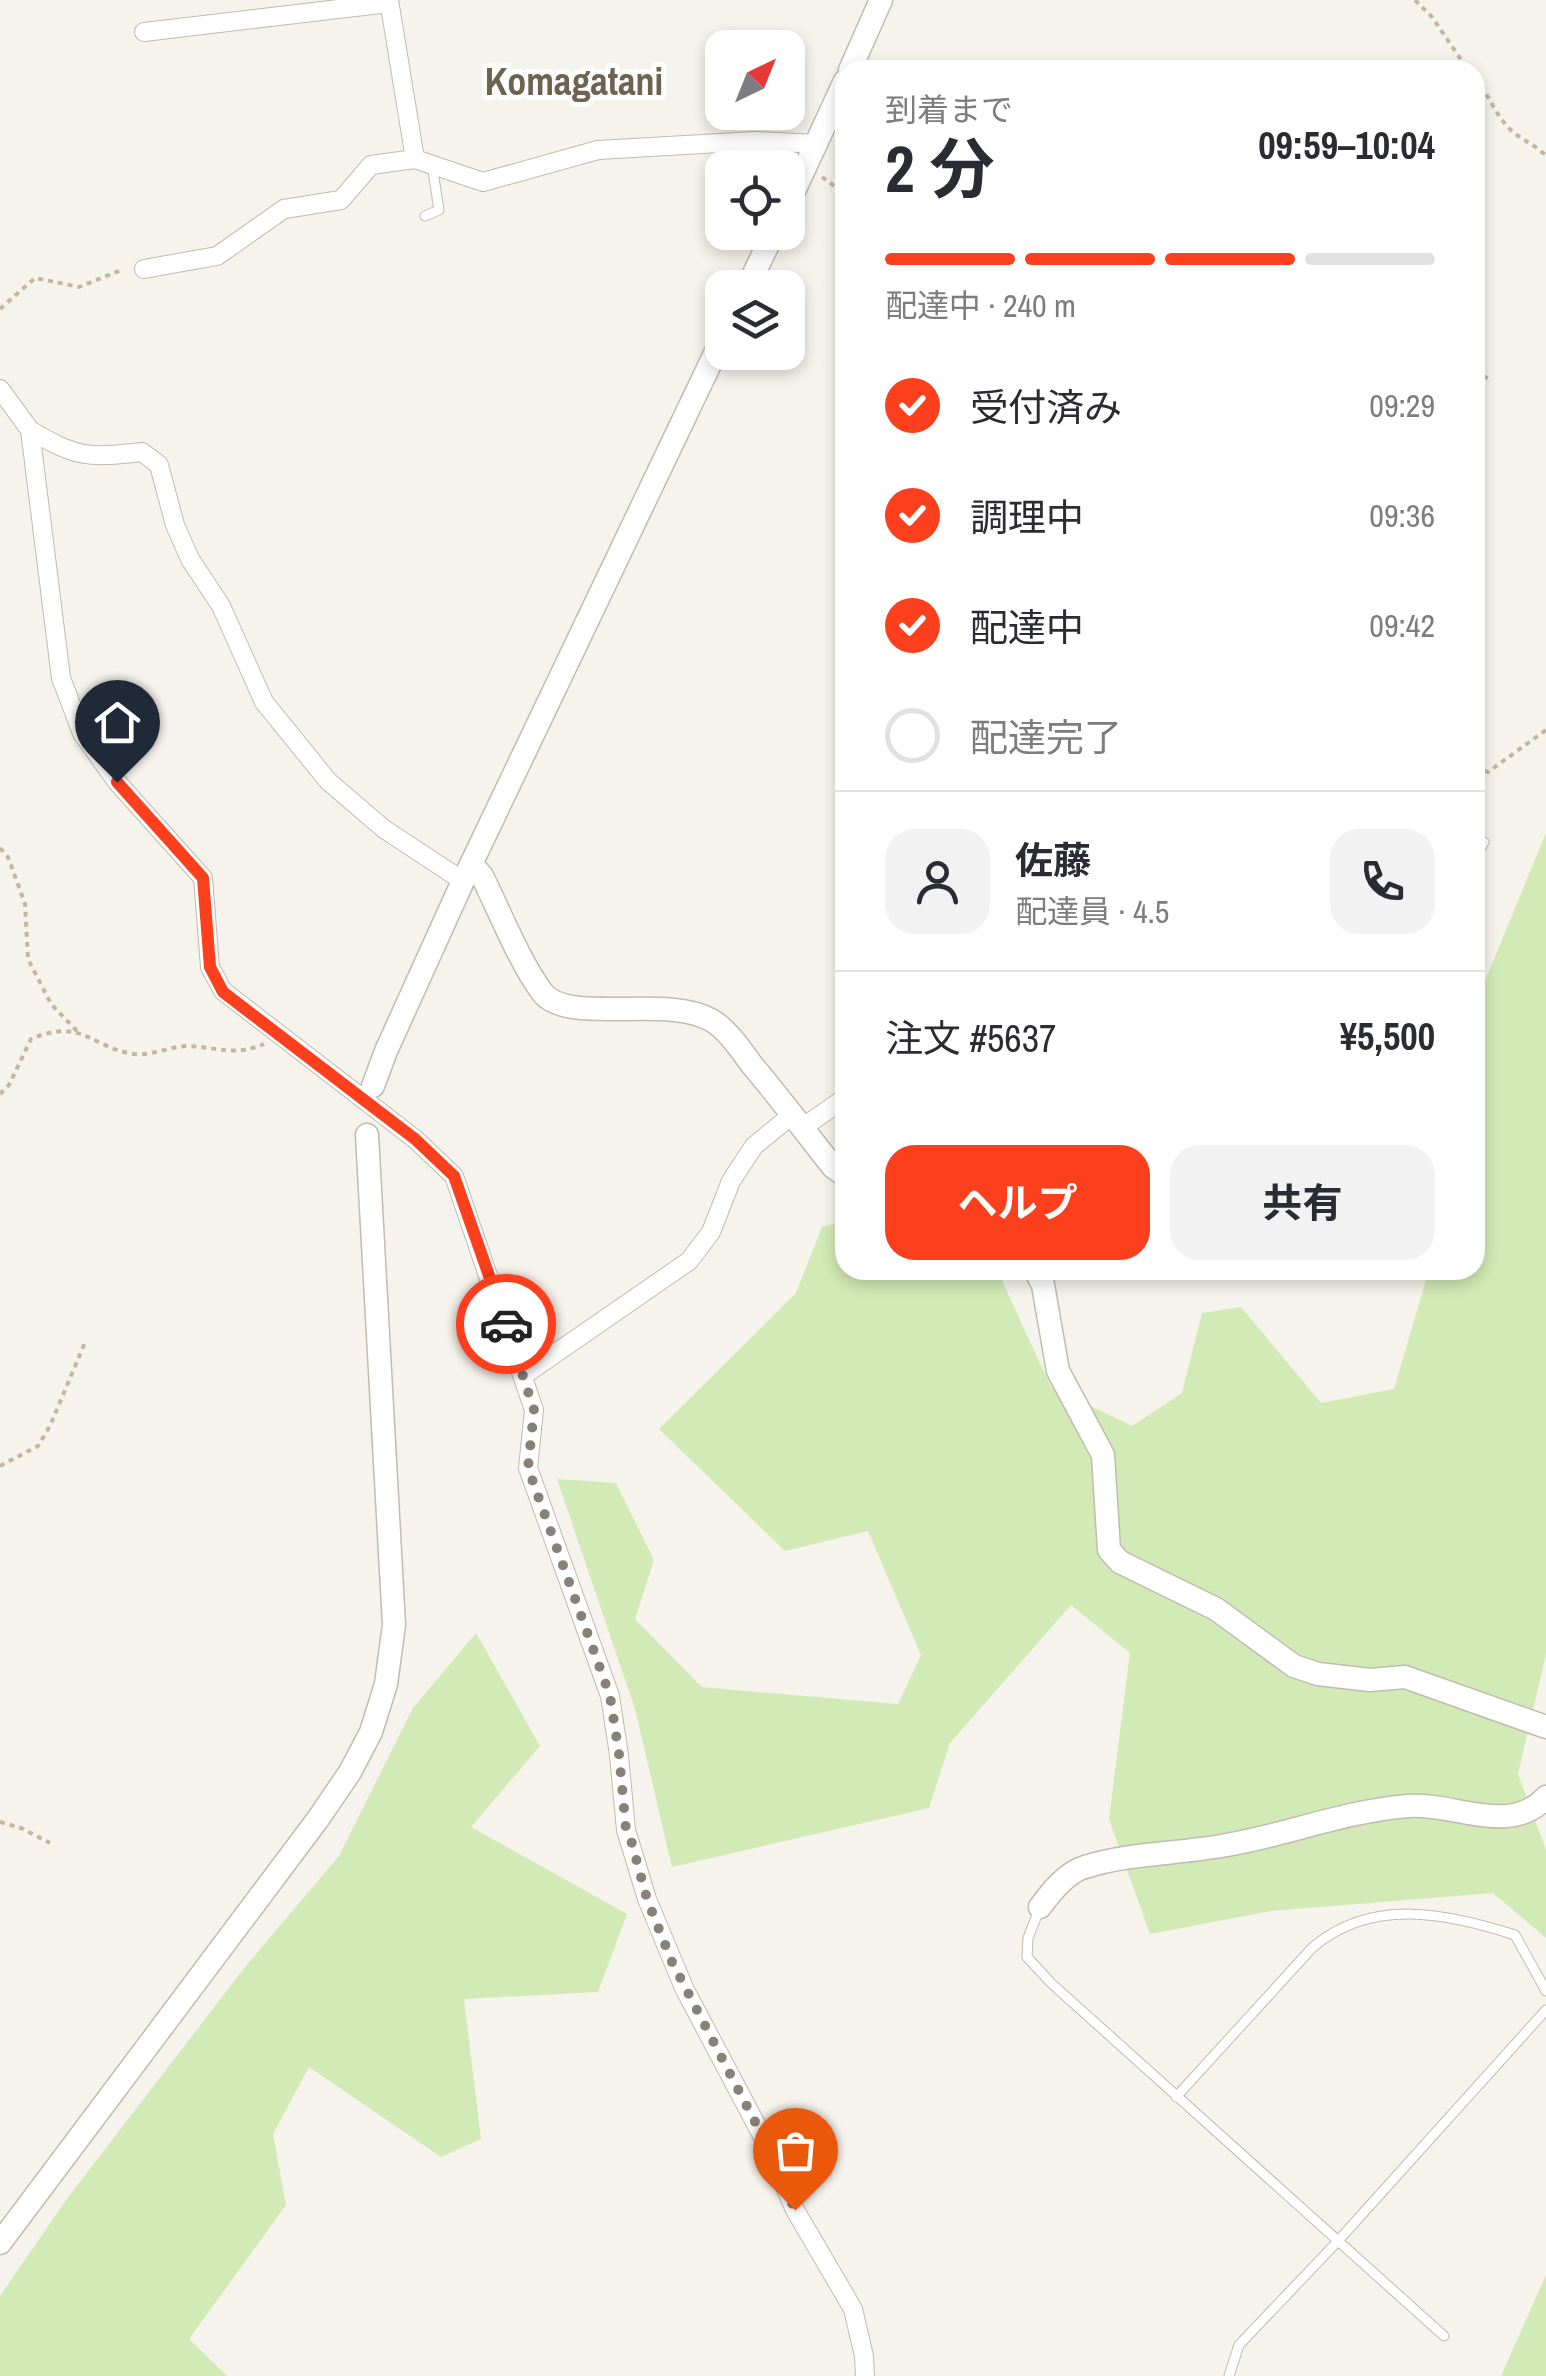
<!DOCTYPE html>
<html lang="ja">
<head>
<meta charset="utf-8">
<style>
	:root { --surface:#fff; --page:#f2f2f3; --text:#2b2b33; --muted:#7c7c81; --line:#e1e1e2; --accent:#fc3f1d }
	body { margin:0; font-family:"Archivo Narrow","Noto Sans JP",sans-serif; background:var(--page); color:var(--text); height:100vh; display:flex; flex-direction:column; font-size:38px; white-space:nowrap }
	* { box-sizing:border-box; margin:0 }
	p { font-size:32px; color:var(--muted) }
	.icon { flex:none; width:55px; height:55px; fill:none; stroke:currentColor; stroke-width:2; stroke-linecap:round; stroke-linejoin:round }
	.map { position:relative; flex:1; overflow:hidden }
	.details { position:absolute; left:835px; top:60px; width:650px; height:1220px; display:flex; flex-direction:column; background:var(--surface); border-radius:30px; box-shadow:0 5px 15px #0003 }
	.details>* { flex:none }
	.needle { width:65px; rotate:43deg }
	.tools { position:absolute; left:705px; top:30px; display:grid; gap:20px }
	.tools a { display:grid; place-items:center; width:100px; height:100px; border-radius:20px; background:var(--surface); box-shadow:0 5px 15px #0003; font-size:50px }
	.pin { position:absolute; display:grid; place-items:center; width:85px; height:85px; color:#fff; margin:-102px -42px; border-radius:50% 50% 50% 0; rotate:-45deg; box-shadow:0 0 10px #0007 }
	.pin .icon { rotate:45deg }
	.courier { position:absolute; display:grid; place-items:center; width:100px; height:100px; margin:-50px; border:8px solid #fc3f1d; border-radius:50%; background:#fff; color:#222; box-shadow:0 2px 12px #0007 }
	.summary em { font-style:normal; font-weight:700 }
	.summary div { display:flex; flex-direction:column-reverse }
	.summary { display:flex; align-items:center; justify-content:space-between; height:170px; padding:0 50px }
	h1 { font-size:65px; font-weight:700; line-height:75px }
	.bar { display:grid; grid-template-columns:repeat(4,1fr); gap:15px 10px; align-content:center; height:120px; padding:0 50px }
	.bar i { height:12px; border-radius:8px; background:var(--line) }
	.bar .active { background:var(--accent) }
	.bar p { grid-column:span 4 }
	.line { display:flex; align-items:center; gap:25px; padding:0 50px; border-top:2px solid var(--line) }
	.line div { flex:1 }
	.round { display:grid; place-items:center; flex:none; width:105px; height:105px; border-radius:30px; background:var(--page) }
	ol { padding:0 50px; list-style:none }
	li { display:flex; align-items:center; gap:30px; height:110px }
	li p { margin-inline-start:auto }
	li .icon { padding:10px; border-radius:50%; background:var(--accent); color:#fff; stroke-width:4 }
	li:last-child { color:var(--muted) }
	li i { width:55px; height:55px; border:5px solid var(--line); border-radius:50% }
	.action { display:flex; gap:20px; margin-top:auto; padding:20px 50px }
	.action a { flex:1; height:115px; border-radius:30px; background:var(--accent); color:#fff; font-size:40px; font-weight:700; line-height:115px; text-align:center }
	.action a+a { background:var(--page); color:var(--text) }
	.map>svg:first-child { display:block }
	.green { fill:#d2eab5 }
	.lines { fill:none; stroke-linecap:round; stroke-linejoin:round }
	.service-casing { stroke:#c2bbae; stroke-width:11 }
	.minor-casing { stroke:#c2bbae; stroke-width:20 }
	.tertiary-casing { stroke:#c2bbae; stroke-width:25 }
	.path { stroke:#c4b79f; stroke-width:4; stroke-dasharray:5 5; stroke-linecap:butt }
	.service { stroke:#fff; stroke-width:9 }
	.minor { stroke:#fff; stroke-width:18 }
	.tertiary { stroke:#fff; stroke-width:22 }
	.done { stroke:#878178; stroke-width:10; stroke-dasharray:0 18 }
	.route { stroke:#fc3f1d; stroke-width:12 }
	.labels { text-anchor:middle; stroke-width:10; stroke-linejoin:round; paint-order:stroke }
	.neighbourhood-label { font-size:38px; font-weight:bold; fill:#6e6250; stroke:#fff }
</style>
</head>
<body>
<div class="map">
<svg width="1546" height="2376" viewBox="0 0 1546 2376">
	<rect width="100%" height="100%" fill="#f6f3ec"/>
	<path class="green" d="M1546 833V1654L1518 1774 1546 1850V1938L1493 1893 1271 1911 1150 1934 1109 1819 1130 1653 1071 1605 950 1743 929 1808 672 1867 635 1709 557 1479 616 1483 654 1560 635 1619 702 1687 898 1704 921 1655 868 1531 785 1551 659 1429 796 1293 822 1227 845 1221V1270H997L1051 1387 1132 1426 1182 1393 1202 1313 1241 1307 1321 1403 1394 1389 1429 1270H1475V1005Z
		M476 1633 540 1746 471 1827 627 1914 598 1992 464 1999 481 2139 441 2157 309 2067 273 2134 286 2205 189 2339 227 2376H0V2296L66 2200 245 1967 339 1856 413 1708Z
		M1546 2275V2376H1501Z"/>
	<g class="lines">
		<g class="service-casing">
			<path id="service" d="M425 216 439 210 432 165
				M1475 837 1484 842 1475 858
				M1039 1910 1028 1938 1027 1957 1051 1983 1444 2336
				M1176 2097 1312 1948C1371 1897 1447 1913 1515 1935L1546 1991
				M1229 2376 1239 2345 1337 2242 1546 2010"/>
		</g>
		<g class="minor-casing">
			<path id="minor" d="M389 0 415 159
				M144 32 389 3
				M144 269 217 256 284 209 341 200 371 165 415 159 483 182 598 150 755 141 818 144
				M0 389 30 430 61 678 82 733 117 782 203 878 210 967 223 991 415 1139 454 1176 534 1410 528 1468 610 1696 619 1755 626 1830 647 1899 684 1988 766 2143 795 2210 853 2309 864 2356 865 2376
				M30 430C77 458 88 458 142 452L159 465 175 525 190 559 221 606 264 702 328 781 384 829 463 881
				M802 1128 845 1098
				M524 1375 689 1261 711 1232 731 1181 754 1146 792 1115"/>
		</g>
		<g class="tertiary-casing">
			<path id="tertiary" d="M850 70 881 0
				M788 204 845 81
				M747 288 774 232
				M472 865 482 876C499 910 520 963 542 992 567 1026 666 994 711 1020 727 1029 741 1050 752 1065 780 1098 806 1133 833 1167L845 1175
				M373 1086 386 1051 463 881 722 339
				M1035 1270 1043 1285 1058 1371 1103 1455 1109 1550 1120 1562 1216 1609 1294 1666 1318 1674 1370 1680 1405 1677 1546 1727
				M1040 1907C1051 1892 1067 1872 1085 1867 1128 1853 1176 1854 1221 1846 1284 1836 1344 1811 1408 1806 1453 1802 1510 1837 1546 1797
				M0 2243 318 1819 350 1772 371 1732 386 1684 394 1625 367 1135"/>
		</g>
		<path class="path" d="M1415 0 1432 17 1468 70
			M1475 78C1488 93 1494 112 1507 126 1518 139 1534 143 1546 156
			M822 177 845 194
			M0 309 35 278 79 287 124 269
			M1475 374 1488 378
			M1475 768 1488 772 1546 730
			M0 848 8 857 25 904 28 959 51 1004 77 1031
			M0 1094 9 1085 31 1039C82 1017 92 1048 134 1054 152 1056 171 1046 188 1046 218 1047 233 1057 264 1044
			M0 1466 38 1446 50 1426 86 1340
			M0 1822 21 1828 50 1843"/>
		<use href="#service" class="service"/>
		<use href="#minor" class="minor"/>
		<use href="#tertiary" class="tertiary"/>
	</g>
	<g class="lines">
		<path class="done" d="M506 1324 534 1410 528 1468 610 1696 619 1754 626 1830 631 1840 647 1899 672 1962 766 2143 795 2210"/>
		<path class="route" d="M117 782 203 878 210 967 223 992 415 1139 454 1176 506 1324"/>
	</g>
	<g class="labels">
		<g class="neighbourhood-label">
			<text x="574" y="95">Komagatani</text>
		</g>
	</g>
</svg>
<div class="tools">
<a><svg class="needle" viewBox="-14 -14 28 28"><path d="M0-13l5 13h-10z" fill="#e53935"/><path d="M0 13l5-13h-10z" fill="#7c7c81"/></svg></a>
<a><svg class="icon" aria-label="locate" viewBox="0 0 24 24"><circle cx="12" cy="12" r="6"/><path d="M12 2v4M12 18v4M2 12h4M18 12h4"/></svg></a>
<a><svg class="icon" aria-label="layers" viewBox="0 0 24 24"><path d="M12 4l9 5-9 5-9-5zM3 14l9 5 9-5"/></svg></a>
</div>
<div class="pin" style="left:795px;top:2210px;background:#ea580c"><svg class="icon" aria-label="bag" viewBox="0 0 24 24"><path d="M5 8h14l-1 12H6zM9 8a3 3 0 0 1 6 0"/></svg></div>
<div class="pin" style="left:117px;top:782px;background:#1f2937"><svg class="icon" aria-label="home" viewBox="0 0 24 24"><path d="M3 11l9-7 9 7M6 9v11h12V9"/></svg></div>
<div class="courier" style="left:506px;top:1324px"><svg class="icon" aria-label="car" viewBox="0 0 24 24"><path d="M5 17H2v-5l4-1 3-4h7l3 4 3 1v5h-3M9 17h6M6 11h13"/><circle cx="7" cy="17" r="2"/><circle cx="17" cy="17" r="2"/></svg></div>
<section class="details">
<div class="summary"><div><h1>2 分</h1><p>到着まで</p></div><em>09:59–10:04</em></div>
<div class="bar"><i class="active"></i><i class="active"></i><i class="active"></i><i></i><p>配達中 · 240 m</p></div>
<ol>
<li><svg class="icon" aria-label="check" viewBox="0 0 24 24"><path d="M5 12l5 5 9-10"/></svg>受付済み<p>09:29</p></li>
<li><svg class="icon" aria-label="check" viewBox="0 0 24 24"><path d="M5 12l5 5 9-10"/></svg>調理中<p>09:36</p></li>
<li><svg class="icon" aria-label="check" viewBox="0 0 24 24"><path d="M5 12l5 5 9-10"/></svg>配達中<p>09:42</p></li>
<li><i></i>配達完了</li>
</ol>
<div class="line" style="height:180px"><a class="round"><svg class="icon" aria-label="person" viewBox="0 0 24 24"><circle cx="12" cy="8" r="4"/><path d="M4 21q1-7 8-7t8 7"/></svg></a><div><b>佐藤</b><p>配達員 · 4.5</p></div><a class="round"><svg class="icon" aria-label="phone" viewBox="0 0 24 24"><path d="M5 4h4l2 5-3 2q2 4 5 5l2-3 5 2v4C11 20 4 13 5 4z"/></svg></a></div>
<div class="line" style="height:130px"><div>注文 #5637</div><b>¥5,500</b></div>
<div class="action"><a>ヘルプ</a><a>共有</a></div>
</section>
</div>
</body>
</html>
